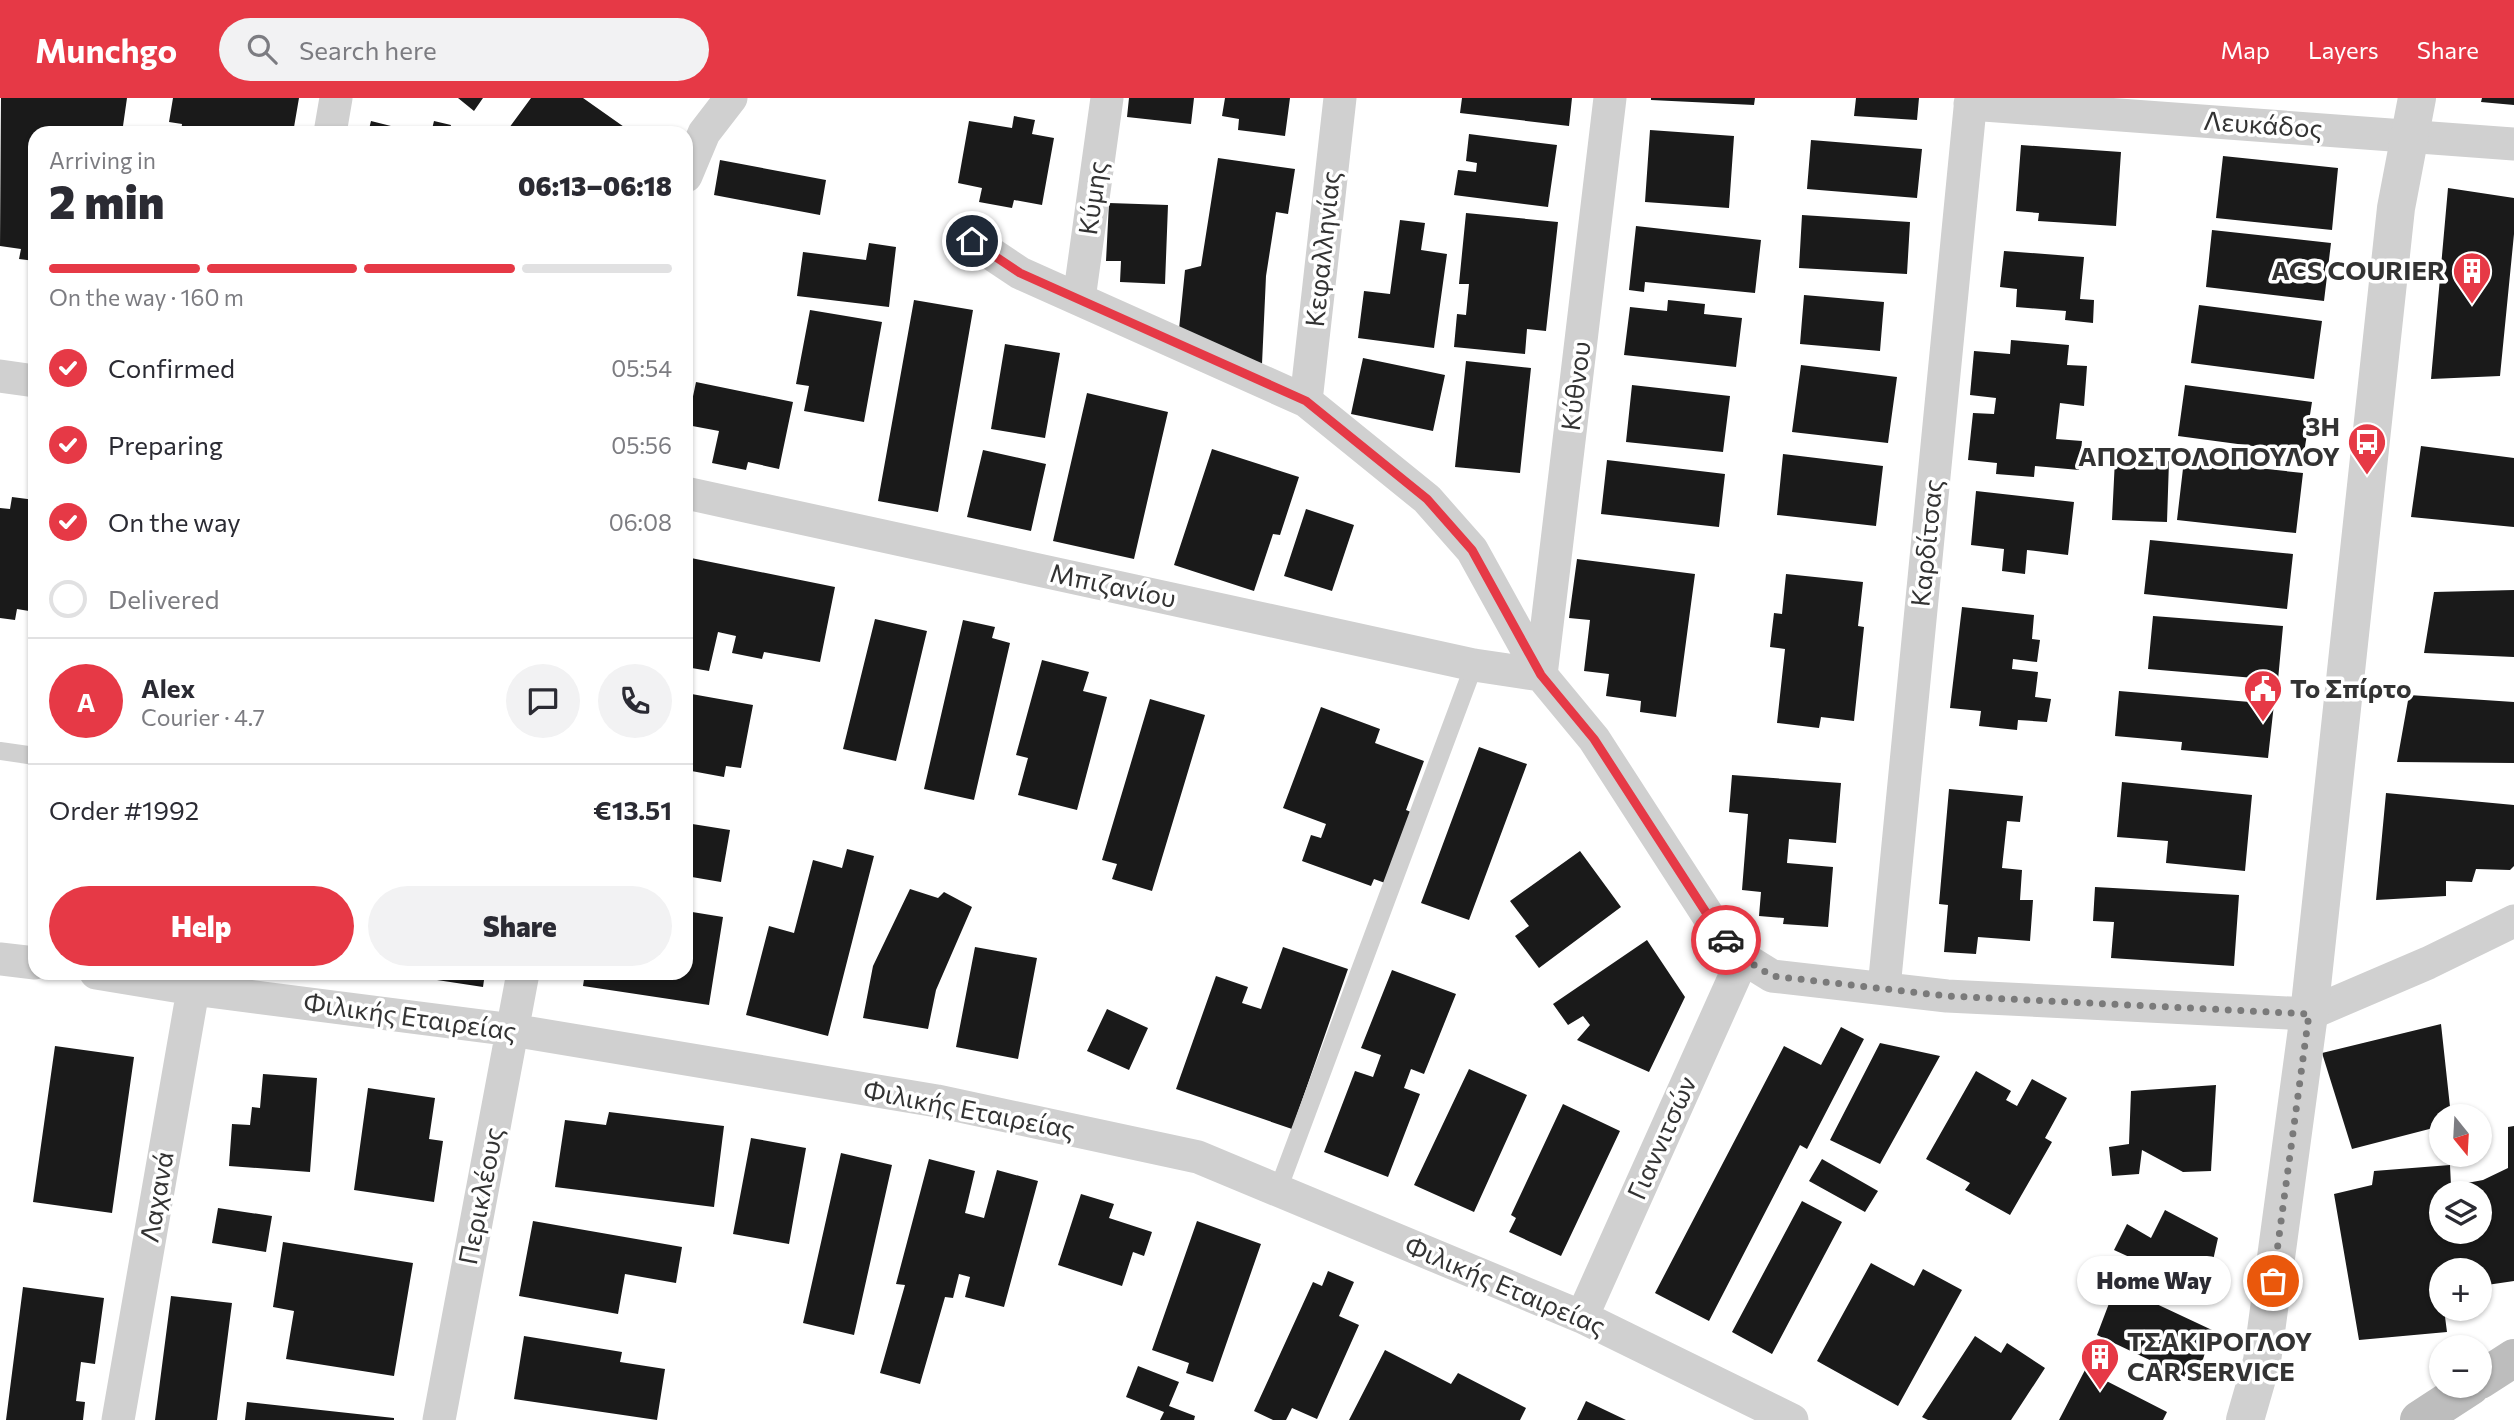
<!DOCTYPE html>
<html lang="en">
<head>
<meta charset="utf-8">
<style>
	:root { --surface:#fff; --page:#f2f2f3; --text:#2b2b33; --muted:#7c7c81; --line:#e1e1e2; --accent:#e63946 }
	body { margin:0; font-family:Commissioner,sans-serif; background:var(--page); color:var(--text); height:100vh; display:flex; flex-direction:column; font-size:26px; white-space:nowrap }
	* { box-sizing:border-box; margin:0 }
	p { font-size:23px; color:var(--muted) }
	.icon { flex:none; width:38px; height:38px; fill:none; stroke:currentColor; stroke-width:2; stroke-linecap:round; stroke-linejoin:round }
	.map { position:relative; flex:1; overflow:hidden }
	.details { position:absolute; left:28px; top:28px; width:665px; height:854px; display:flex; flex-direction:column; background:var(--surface); border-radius:21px; box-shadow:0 2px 5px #0004 }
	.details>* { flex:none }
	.needle { width:46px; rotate:162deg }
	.tools { position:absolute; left:2429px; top:1006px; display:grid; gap:14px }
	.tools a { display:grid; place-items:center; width:63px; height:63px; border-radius:50%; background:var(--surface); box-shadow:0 2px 5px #0004; font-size:35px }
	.pin { position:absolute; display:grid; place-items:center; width:60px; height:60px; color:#fff; margin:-30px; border:4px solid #fff; border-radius:50%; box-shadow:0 2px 7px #0007 }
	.courier { position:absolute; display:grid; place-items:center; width:70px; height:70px; margin:-35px; border:5px solid #e63946; border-radius:50%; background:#fff; color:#222; box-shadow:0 2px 9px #0007 }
	.bubble { position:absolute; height:49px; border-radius:24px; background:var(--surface); box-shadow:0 2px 5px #0004; font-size:23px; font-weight:800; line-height:49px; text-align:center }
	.headline em { font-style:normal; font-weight:800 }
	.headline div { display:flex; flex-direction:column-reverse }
	.headline { display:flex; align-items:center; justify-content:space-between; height:119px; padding:0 21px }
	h1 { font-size:46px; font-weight:800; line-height:52px }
	.bar { display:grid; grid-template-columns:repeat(4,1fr); gap:10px 7px; align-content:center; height:84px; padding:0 21px }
	.bar i { height:9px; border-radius:5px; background:var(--line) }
	.bar .active { background:var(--accent) }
	.bar p { grid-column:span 4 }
	.line { display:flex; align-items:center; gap:18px; padding:0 21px; border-top:2px solid var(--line) }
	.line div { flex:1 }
	.round { display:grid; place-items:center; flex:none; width:74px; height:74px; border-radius:37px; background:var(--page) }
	ol { padding:0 21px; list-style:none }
	li { display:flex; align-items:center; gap:21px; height:77px }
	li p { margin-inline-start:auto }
	li .icon { padding:7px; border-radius:50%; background:var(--accent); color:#fff; stroke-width:4 }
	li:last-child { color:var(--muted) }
	li i { width:38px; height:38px; border:4px solid var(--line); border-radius:50% }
	.button { display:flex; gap:14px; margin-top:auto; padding:14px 21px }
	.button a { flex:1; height:80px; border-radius:42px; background:var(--accent); color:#fff; font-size:28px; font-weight:800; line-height:80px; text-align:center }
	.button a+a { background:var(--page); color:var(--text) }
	header { display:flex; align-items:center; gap:42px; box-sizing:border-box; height:98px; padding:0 35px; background:var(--accent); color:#fff }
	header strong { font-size:33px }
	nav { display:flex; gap:38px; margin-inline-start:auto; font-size:24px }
	.search { width:490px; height:63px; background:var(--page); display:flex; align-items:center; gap:18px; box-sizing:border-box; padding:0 24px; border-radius:38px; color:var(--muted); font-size:26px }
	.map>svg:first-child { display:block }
	.building { fill:#1a1a1a; fill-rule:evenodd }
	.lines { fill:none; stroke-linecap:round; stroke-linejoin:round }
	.service { stroke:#d0d0d0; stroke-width:18 }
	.minor { stroke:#d0d0d0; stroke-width:33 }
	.tertiary { stroke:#d0d0d0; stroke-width:38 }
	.secondary { stroke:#bdbdbd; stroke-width:38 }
	.done { stroke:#7a7a7a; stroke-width:7; stroke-dasharray:0 12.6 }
	.route { stroke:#e63946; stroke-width:9 }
	.labels { text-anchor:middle; stroke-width:7; stroke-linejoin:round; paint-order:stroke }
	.street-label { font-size:26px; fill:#333; stroke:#fff }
	.poi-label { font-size:26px; font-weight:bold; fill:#333; stroke:#fff; text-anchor:end }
</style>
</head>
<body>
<header>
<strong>Munchgo</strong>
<div class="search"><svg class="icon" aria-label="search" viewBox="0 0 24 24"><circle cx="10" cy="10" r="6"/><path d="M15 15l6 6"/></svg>Search here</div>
<nav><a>Map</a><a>Layers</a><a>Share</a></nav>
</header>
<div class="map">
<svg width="2514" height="1322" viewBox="0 0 2514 1322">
	<rect width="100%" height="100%" fill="#fff"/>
	<path class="building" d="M1 0H127L122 35H35V163L19 161 21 151 0 148Z
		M173 0H299L293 35H181L182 26 169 24Z
		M458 0H483L474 13Z
		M531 0H583L627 31 626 35H517L509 30Z
		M1129 0H1194L1191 26 1127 19Z
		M1225 0H1290L1285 38 1238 32 1239 21 1222 18Z
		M1462 0H1572L1569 28 1460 15Z
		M1651 0H1755L1754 7 1651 2Z
		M1856 0H1919L1917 22 1854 18Z
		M2482 0H2514V7L2481 4Z
		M1014 18 1035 22 1032 36 1054 40 1042 107 1014 102 1012 110 979 104 982 90 958 85 969 23 1012 30Z
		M371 23 415 34V35H368Z
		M434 23 451 27 449 35H431Z
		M1650 32 1734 38 1729 110 1645 104Z
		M1469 36 1557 47 1548 109 1454 97 1458 72 1476 74 1477 65 1466 63Z
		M1811 42 1922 51 1917 100 1807 91Z
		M2021 47 2121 54 2116 128 2038 123 2039 115 2016 113Z
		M2223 58 2338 70 2332 132 2216 120Z
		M1218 60 1295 71 1288 116 1276 114 1266 178 1262 266 1179 231 1185 172 1201 168Z
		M720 62 826 82 820 117 714 97Z
		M2448 90 2514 100V136L2500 278 2431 281Z
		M1109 105 1168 107 1165 186 1120 184 1121 163H1106Z
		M1466 115 1558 124 1546 233 1527 231 1525 256 1454 249 1457 216 1466 217 1469 186H1459Z
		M1802 117 1910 124 1907 176 1799 170Z
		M1400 122 1425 125 1421 152 1447 156 1434 250 1358 240 1364 193 1390 196Z
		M1636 128 1761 142 1755 195 1645 184 1644 194 1629 192Z
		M2212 132 2331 145 2324 203 2206 189Z
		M869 145 896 149 889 209 797 198 803 154 866 162Z
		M2004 153 2084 159 2080 201 2094 202 2093 225 2065 222 2066 213 2016 209 2017 191 2000 189Z
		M1804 197 1884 204 1880 253 1800 246Z
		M914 202 973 212 938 414 878 403Z
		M1668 202 1705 206 1704 216 1742 220 1736 269 1624 257 1630 209 1667 213Z
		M2199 207 2322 223 2314 281 2191 265Z
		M810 212 882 224 864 324 804 313 809 288 796 286Z
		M2011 242 2069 247 2067 267 2087 268 2084 308 2060 305 2056 341 2082 343 2079 372 2035 368 2034 379 1996 376 1997 365 1968 362 1973 315 1994 316 1996 300 1970 297 1974 253 2010 256Z
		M1005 246 1060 255 1045 340 991 331Z
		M1363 260 1445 277 1433 333 1351 316Z
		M1466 263 1531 270 1520 375 1455 369Z
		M1801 267 1897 279 1888 345 1792 334Z
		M696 284 793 304 779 371 748 364 746 372 712 365 719 333 687 327Z
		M1632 287 1730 298 1723 354 1626 344Z
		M2185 287 2312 304 2304 355 2178 338Z
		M1087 295 1168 314 1134 461 1053 443Z
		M2421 348 2514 360V429L2411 419Z
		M1212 351 1299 379 1280 437 1273 436 1254 493 1174 467Z
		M983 352 1046 366 1031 433 967 419Z
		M1783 356 1883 368 1876 428 1777 417Z
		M2115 361 2169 363 2167 424 2112 422Z
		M1607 362 1725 376 1719 429 1601 416Z
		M2184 362 2303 375 2296 435 2177 422Z
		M1976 393 2074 404 2068 457 2027 452 2025 476 2002 473 2004 451 1971 447Z
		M12 399 35 402V514L17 511 15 522 0 520V410L10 411Z
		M1306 411 1354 427 1332 493 1284 478Z
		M2150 442 2293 456 2287 511 2144 496Z
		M686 459 835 489 820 564 764 554 762 561 732 555 736 538 718 534 709 573 686 569Z
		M1577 461 1695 476 1676 619 1640 614 1641 603 1606 598 1609 576 1584 573 1590 522 1569 520Z
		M1786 476 1863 484 1858 528 1864 529 1854 623 1821 619 1819 630 1777 625 1785 551 1770 549 1774 515 1782 516Z
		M2514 492V559L2424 555 2434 494Z
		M1962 509 2034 517 2032 541 2040 542 2037 564 2013 561 2012 571 2038 574 2035 599 2051 601 2047 624 2018 622 2017 632 1979 628 1981 613 1950 610Z
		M2153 518 2283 528 2278 582 2148 571Z
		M875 521 927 533 896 663 843 651Z
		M963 522 995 529 992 540 1010 545 974 702 924 691Z
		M1042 562 1089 574 1083 593 1107 599 1077 712 1018 697 1028 660 1016 657Z
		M2119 593 2274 606 2268 660 2181 652 2182 644 2115 638Z
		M686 595 753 607 741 670 726 668 724 679 686 672Z
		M2409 597 2514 604V665L2397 664Z
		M1150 601 1205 617 1152 793 1112 781 1117 766 1102 762Z
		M1321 609 1380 631 1375 645 1424 663 1406 712 1411 714 1385 785 1374 781 1371 788 1302 763 1311 737 1321 740 1326 726 1283 710Z
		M1479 649 1527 666 1469 822 1421 805Z
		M1732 677 1841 685 1836 745 1789 741 1787 765 1833 769 1828 829 1783 826 1784 820 1759 818 1761 794 1742 792 1748 716 1729 714Z
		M2122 684 2252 697 2245 773 2166 765 2168 743 2117 739Z
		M1949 691 2023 698 2020 724 2007 723 2002 770 2022 772 2020 802H2033L2030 843 1978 839 1976 856 1944 854 1948 807 1939 806Z
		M2386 695 2514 707V768L2510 772 2476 771 2472 784 2446 783V798L2376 802Z
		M686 725 730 732 721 784 686 778Z
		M847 751 874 758 828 938 746 917 769 828 794 835 813 762 842 770Z
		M1580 753 1621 809 1539 870 1515 838 1529 828 1510 803Z
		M2095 789 2239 797 2234 868 2111 860 2114 824 2093 823Z
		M910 791 938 800 944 794 972 809 936 892 928 931 863 920 873 868Z
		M686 813 723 819 709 907 583 888 585 875H686Z
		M1647 842 1685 899 1649 974 1577 942 1590 927 1583 918 1568 927 1553 906Z
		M975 849 1037 860 1018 961 956 949Z
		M1283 849 1348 871 1292 1031 1176 991 1216 878 1248 889 1242 905 1261 911Z
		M1392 872 1456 896 1424 976 1411 971 1404 990 1420 996 1388 1079 1324 1054 1355 973 1373 979 1381 957 1361 950Z
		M391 875H485L483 889Z
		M1107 911 1148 930 1129 972 1087 953Z
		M2441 926 2451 1018H2441V1028L2352 1051 2322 955Z
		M1841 929 1864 941 1807 1051 1800 1047 1709 1223 1655 1195 1784 948 1821 967Z
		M1880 945 1940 958 1880 1066 1830 1042Z
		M55 948 134 959 112 1115 33 1104Z
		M1469 971 1527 997 1474 1114 1414 1087Z
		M1976 973 2011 993 2006 1002 2017 1008 2032 981 2067 1000 2045 1040 2052 1044 2010 1117 1965 1092 1970 1085 1926 1061Z
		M263 976 317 980 310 1074 229 1068 232 1026 250 1027 252 1009 260 1010Z
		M2216 987 2211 1073 2183 1074 2142 1052 2139 1076 2112 1078 2109 1049 2129 1046 2131 993Z
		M368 990 435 1000 429 1041 443 1043 434 1104 354 1092Z
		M1563 1006 1620 1033 1561 1158 1509 1134 1516 1120 1511 1117Z
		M609 1014 724 1028 714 1109 555 1089 565 1022 606 1027Z
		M2514 1028V1183L2480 1188V1172H2441V1211H2444L2447 1234 2359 1242 2334 1096 2372 1087 2374 1073 2450 1067 2451 1088 2483 1082 2508 1070V1029ZM2441 1096H2480V1134H2441Z
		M751 1040 806 1050 789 1146 733 1136Z
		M841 1055 892 1067 854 1237 803 1225Z
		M929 1061 975 1073 965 1115 984 1120 997 1072 1038 1083 1004 1209 965 1199 970 1179 959 1176 953 1200 945 1199 920 1286 880 1275 905 1187 896 1186Z
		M1822 1061 1878 1093 1865 1114 1809 1083Z
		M1081 1096 1114 1106 1109 1120 1152 1134 1144 1158 1133 1154 1122 1188 1058 1167Z
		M1802 1103 1842 1124 1772 1256 1732 1234Z
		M218 1110 272 1118 266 1154 212 1145Z
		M2165 1112 2218 1140 2206 1194 2114 1152 2127 1126 2151 1140Z
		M533 1123 682 1149 676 1185 625 1176 618 1216 519 1198Z
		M1197 1123 1261 1146 1213 1284 1186 1275 1189 1265 1152 1252Z
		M283 1144 413 1165 394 1278 286 1261 294 1213 273 1209Z
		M1871 1165 1914 1188 1923 1171 1962 1192 1898 1308 1817 1263Z
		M1328 1173 1354 1184 1339 1218 1359 1227 1317 1321 1292 1310 1286 1322H1273L1254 1313 1313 1184 1322 1188Z
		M2116 1187 2212 1232 2196 1284 2097 1237Z
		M23 1189 104 1200 95 1266 81 1264 76 1303 85 1304 83 1322H6Z
		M171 1198 232 1205 217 1322H155Z
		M524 1238 622 1254 620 1264 665 1271 657 1322 514 1301Z
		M1975 1238 2001 1255 2007 1245 2045 1270 2011 1322H1928L1922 1319Z
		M1385 1252 1451 1286 1458 1275 1526 1310 1520 1322H1349Z
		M1138 1268 1179 1284 1169 1308 1195 1318 1194 1322H1160L1164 1314 1126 1299Z
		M2085 1272 2167 1314 2163 1322H2059Z
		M1586 1303 1626 1322H1577Z
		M247 1304 394 1320V1322H245Z"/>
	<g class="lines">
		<path class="service" d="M0 653 35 658
			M1278 1092 1474 567"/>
		<path class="minor" d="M1970 6 2514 46
			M330 35 336 0
			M686 78 704 35 731 0
			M972 143 1020 175 1306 303 1427 401 1472 452 1541 577 1594 641 1718 833 1743 860 1772 878 1947 898 2309 916 2428 865 2514 823
			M1079 201 1107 0
			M0 278 35 283
			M1306 303 1340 0
			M686 395 1474 567 1541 577
			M1541 577 1610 0
			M0 861 35 865
			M96 875 193 891 512 932 937 1003 1198 1059 1582 1219 1792 1322
			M1884 890 1971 0
			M1582 1219 1743 860
			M118 1322 196 875
			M439 1322 523 875"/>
		<path class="tertiary" d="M2245 1322 2262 1263 2309 916 2396 110 2417 0"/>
		<path class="secondary" d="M2480 1282 2514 1260
			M2419 1322 2471 1288"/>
	</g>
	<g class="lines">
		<path class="done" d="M1726 842 1743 860 1772 878 1947 898 2309 916 2273 1183"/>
		<path class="route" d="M972 143 1020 175 1306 303 1427 401 1472 452 1541 577 1594 641 1718 833 1726 842"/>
	</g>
	<defs>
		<g id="building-pin" transform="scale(2.0125)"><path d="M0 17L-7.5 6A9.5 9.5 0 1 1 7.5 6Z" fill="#e63946" stroke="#fff"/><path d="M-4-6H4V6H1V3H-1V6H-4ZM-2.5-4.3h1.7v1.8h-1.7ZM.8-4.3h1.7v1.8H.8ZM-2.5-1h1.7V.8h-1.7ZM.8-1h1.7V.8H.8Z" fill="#fff"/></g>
		<g id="bus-pin" transform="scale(2.0125)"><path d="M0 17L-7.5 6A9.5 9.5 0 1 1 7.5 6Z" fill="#e63946" stroke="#fff"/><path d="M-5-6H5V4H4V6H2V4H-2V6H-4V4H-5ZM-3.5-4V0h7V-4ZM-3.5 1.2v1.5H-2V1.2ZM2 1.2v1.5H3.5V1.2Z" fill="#fff"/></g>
		<g id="civic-pin" transform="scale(2.0125)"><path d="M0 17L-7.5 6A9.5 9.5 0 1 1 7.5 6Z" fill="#e63946" stroke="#fff"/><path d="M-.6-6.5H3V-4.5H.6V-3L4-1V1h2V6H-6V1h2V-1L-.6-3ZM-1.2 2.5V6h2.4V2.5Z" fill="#fff"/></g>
	</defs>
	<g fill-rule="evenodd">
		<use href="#building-pin" x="2472" y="173"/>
		<use href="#bus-pin" x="2367" y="344"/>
		<use href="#civic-pin" x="2263" y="591"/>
		<use href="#building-pin" x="2100" y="1259"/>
	</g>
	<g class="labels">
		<g class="street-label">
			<text transform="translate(2263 27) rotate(4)" y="9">Λευκάδος</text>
			<text transform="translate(1093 100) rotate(-82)" y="9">Κύμης</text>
			<text transform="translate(1323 151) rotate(-84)" y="9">Κεφαλληνίας</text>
			<text transform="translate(1576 288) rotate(-83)" y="9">Κύθνου</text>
			<text transform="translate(1927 445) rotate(-84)" y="9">Καρδίτσας</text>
			<text transform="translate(1113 488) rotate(12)" y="9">Μπιζανίου</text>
			<text transform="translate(410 919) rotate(8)" y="9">Φιλικής Εταιρείας</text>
			<text transform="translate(969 1012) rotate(11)" y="9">Φιλικής Εταιρείας</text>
			<text transform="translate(1662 1040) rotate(-66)" y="9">Γιαννιτσών</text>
			<text transform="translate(481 1098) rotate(-79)" y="9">Περικλέους</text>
			<text transform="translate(157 1099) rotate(-80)" y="9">Λαχανά</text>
			<text transform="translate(1505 1188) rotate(23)" y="9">Φιλικής Εταιρείας</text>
		</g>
		<g class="poi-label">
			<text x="2445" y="182">ACS COURIER</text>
			<text x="2340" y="338">3Η<tspan x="2340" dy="30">ΑΠΟΣΤΟΛΟΠΟΥΛΟΥ</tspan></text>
			<text x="2290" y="600" text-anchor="start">Το Σπίρτο</text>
			<text x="2127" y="1253" text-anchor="start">ΤΣΑΚΙΡΟΓΛΟΥ<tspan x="2127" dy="30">CAR SERVICE</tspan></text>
		</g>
	</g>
</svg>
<div class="tools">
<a><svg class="needle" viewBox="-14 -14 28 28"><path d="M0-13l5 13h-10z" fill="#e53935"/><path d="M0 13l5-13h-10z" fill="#7c7c81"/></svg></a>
<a><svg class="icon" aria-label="layers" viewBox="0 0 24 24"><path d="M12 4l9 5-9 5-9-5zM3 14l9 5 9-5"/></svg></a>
<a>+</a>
<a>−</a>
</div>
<div class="pin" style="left:2273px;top:1183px;background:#ea580c"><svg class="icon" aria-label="bag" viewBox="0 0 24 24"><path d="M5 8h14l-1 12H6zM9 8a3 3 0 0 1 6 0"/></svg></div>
<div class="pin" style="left:972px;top:143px;background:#1f2937"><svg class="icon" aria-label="home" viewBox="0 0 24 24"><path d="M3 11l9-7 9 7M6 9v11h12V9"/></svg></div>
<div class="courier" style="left:1726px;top:842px"><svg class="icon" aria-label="car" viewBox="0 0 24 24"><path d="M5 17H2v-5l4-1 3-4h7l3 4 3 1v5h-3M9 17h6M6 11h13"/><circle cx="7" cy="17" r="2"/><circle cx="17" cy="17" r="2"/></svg></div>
<div class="bubble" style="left:2077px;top:1158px;width:154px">Home Way</div>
<section class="details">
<div class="headline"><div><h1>2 min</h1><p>Arriving in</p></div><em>06:13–06:18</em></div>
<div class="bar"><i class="active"></i><i class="active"></i><i class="active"></i><i></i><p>On the way · 160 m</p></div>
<ol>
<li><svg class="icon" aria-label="check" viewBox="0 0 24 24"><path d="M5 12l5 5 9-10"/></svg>Confirmed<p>05:54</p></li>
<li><svg class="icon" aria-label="check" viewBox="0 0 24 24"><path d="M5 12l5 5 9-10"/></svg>Preparing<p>05:56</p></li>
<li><svg class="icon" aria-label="check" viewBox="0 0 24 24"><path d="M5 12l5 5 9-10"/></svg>On the way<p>06:08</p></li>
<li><i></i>Delivered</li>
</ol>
<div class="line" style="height:126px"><b class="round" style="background:var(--accent);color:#fff">A</b><div><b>Alex</b><p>Courier · 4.7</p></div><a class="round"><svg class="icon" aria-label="chat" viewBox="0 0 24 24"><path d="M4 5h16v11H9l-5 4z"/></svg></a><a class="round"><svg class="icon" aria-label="phone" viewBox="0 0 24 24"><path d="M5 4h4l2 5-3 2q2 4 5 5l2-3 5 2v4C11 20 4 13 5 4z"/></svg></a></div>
<div class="line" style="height:91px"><div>Order #1992</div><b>€13.51</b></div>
<div class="button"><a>Help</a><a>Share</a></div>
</section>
</div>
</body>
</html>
